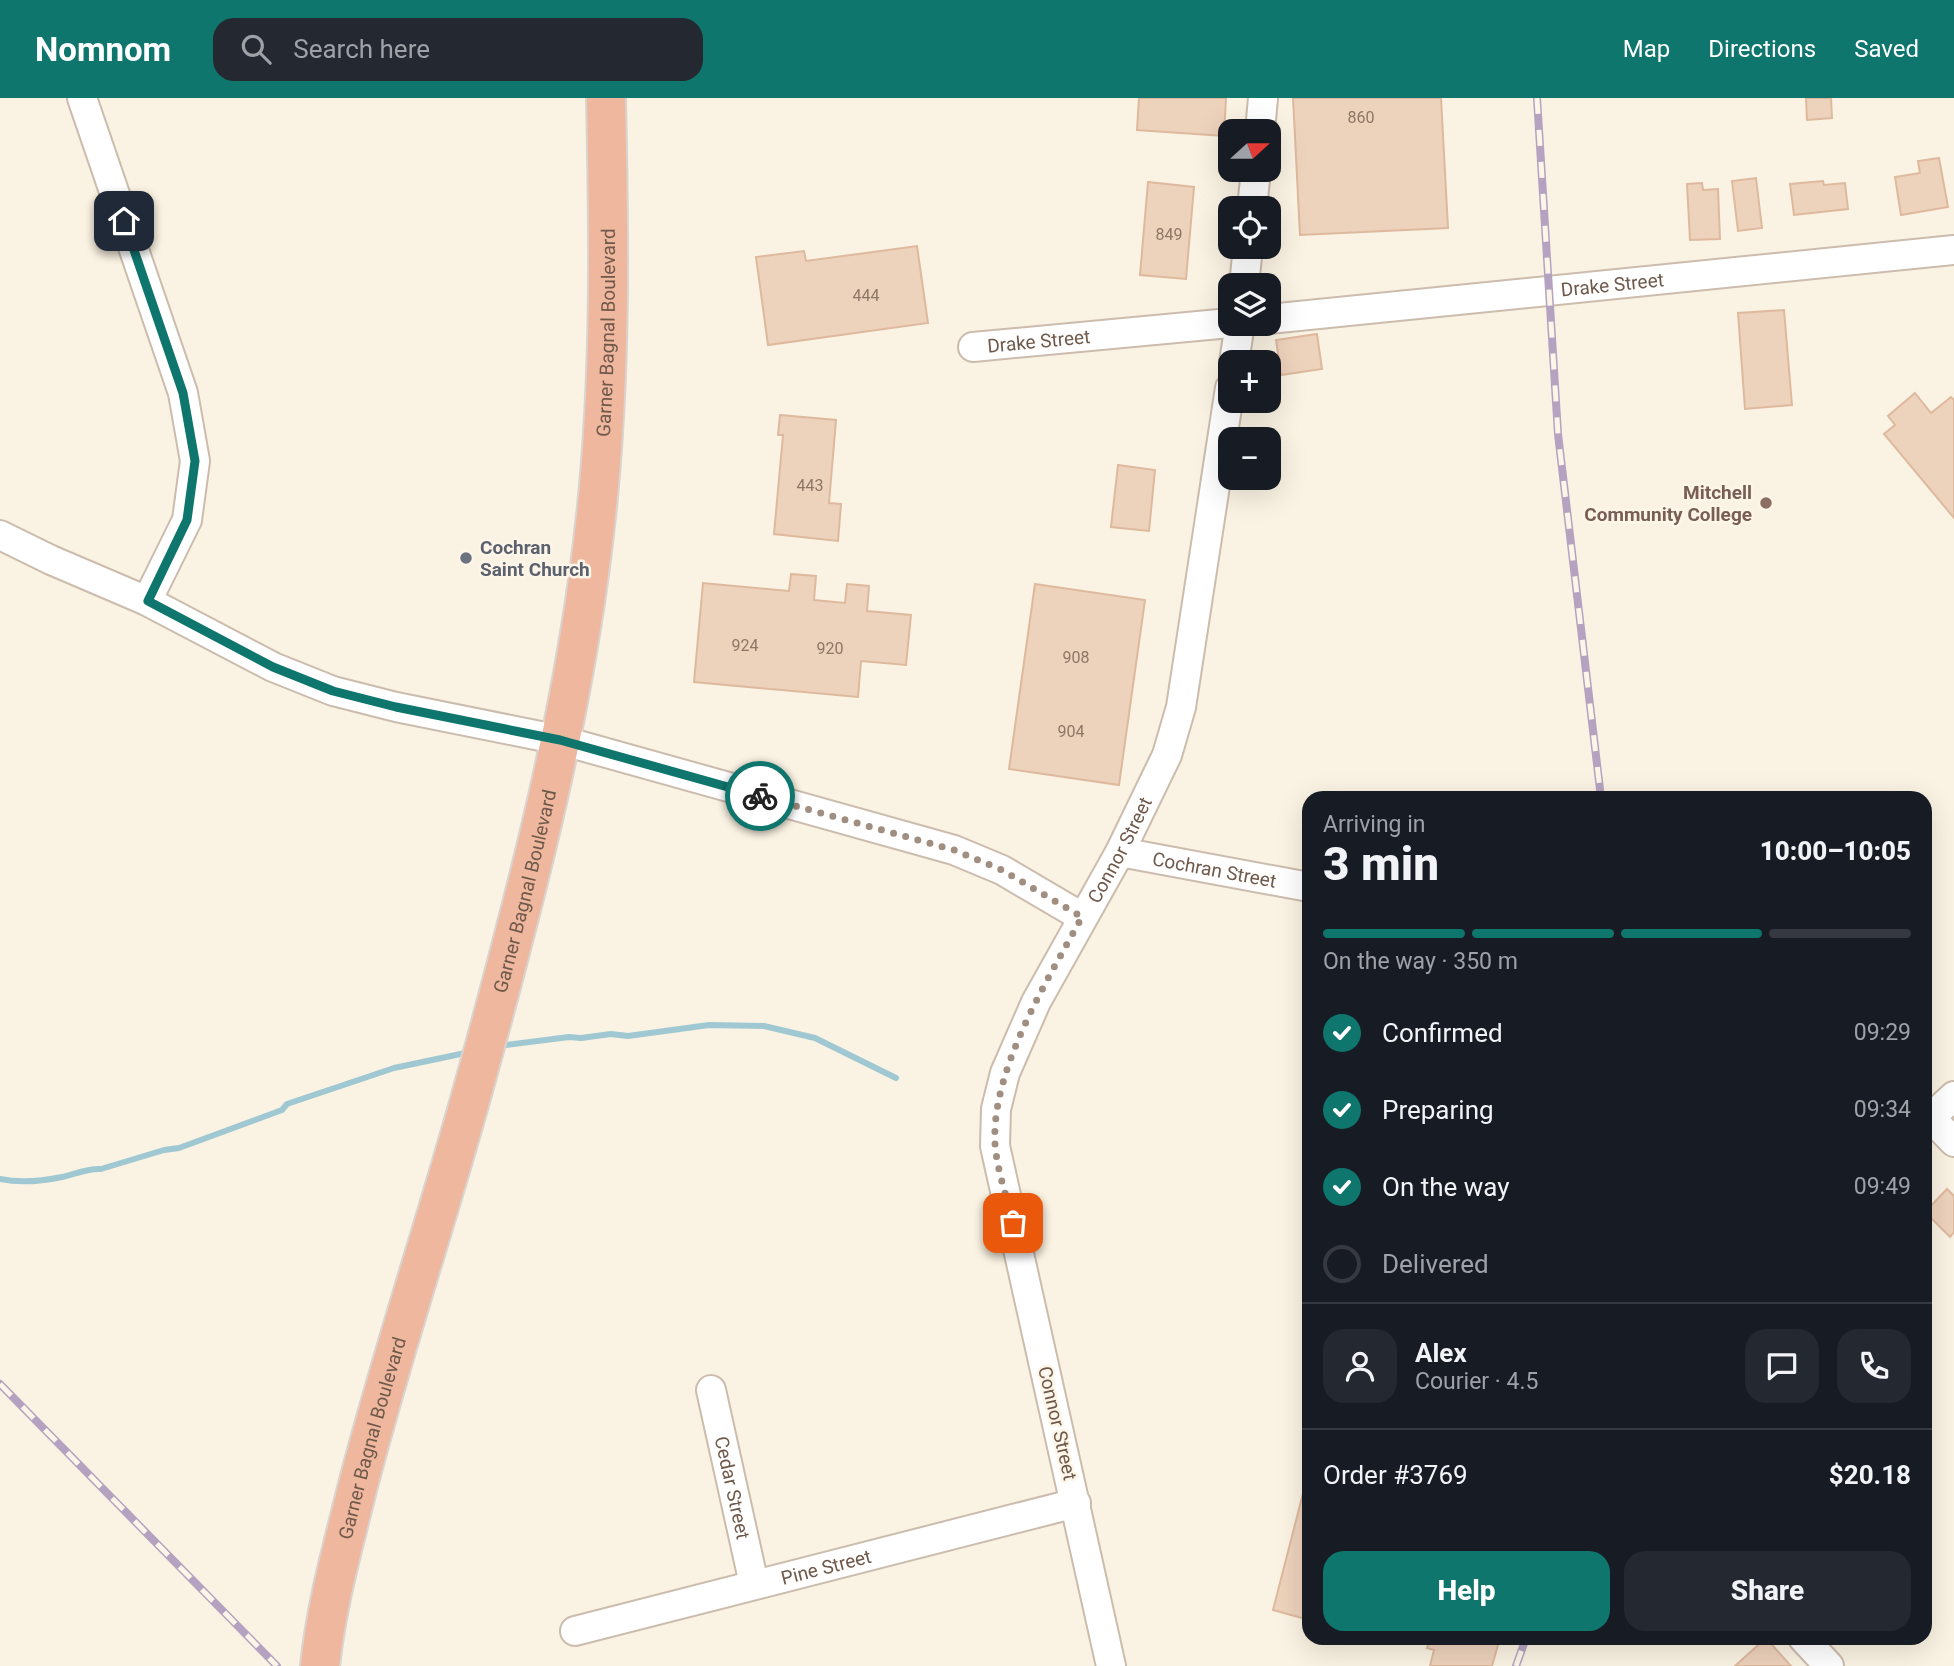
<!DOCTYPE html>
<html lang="en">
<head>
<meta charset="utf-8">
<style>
	:root { --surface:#171b24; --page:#242831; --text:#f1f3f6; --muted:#9ea1a6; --line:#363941; --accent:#0f766e }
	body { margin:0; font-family:Roboto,sans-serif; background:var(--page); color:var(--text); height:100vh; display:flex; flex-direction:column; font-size:26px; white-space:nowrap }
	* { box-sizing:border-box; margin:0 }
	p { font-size:23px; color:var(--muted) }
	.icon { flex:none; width:38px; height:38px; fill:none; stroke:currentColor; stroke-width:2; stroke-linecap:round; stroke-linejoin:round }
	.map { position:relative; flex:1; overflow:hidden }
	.sheet { position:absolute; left:1302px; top:693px; width:630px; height:854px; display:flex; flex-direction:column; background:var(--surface); border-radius:21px; box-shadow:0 7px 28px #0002 }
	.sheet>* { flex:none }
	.needle { width:46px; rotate:69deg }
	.controls { position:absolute; left:1218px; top:21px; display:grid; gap:14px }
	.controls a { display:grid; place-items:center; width:63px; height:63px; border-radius:14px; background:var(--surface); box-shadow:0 7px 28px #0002; font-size:35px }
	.pin { position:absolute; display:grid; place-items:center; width:60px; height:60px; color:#fff; margin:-30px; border-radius:14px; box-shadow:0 4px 10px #0006 }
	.courier { position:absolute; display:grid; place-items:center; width:70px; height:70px; margin:-35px; border:5px solid #0f766e; border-radius:50%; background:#fff; color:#222; box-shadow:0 2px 9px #0007 }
	.summary em { font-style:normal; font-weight:800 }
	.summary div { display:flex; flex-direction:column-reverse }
	.summary { display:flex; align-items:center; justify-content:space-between; height:119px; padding:0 21px }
	h1 { font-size:46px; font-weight:800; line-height:52px }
	.bar { display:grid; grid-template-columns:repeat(4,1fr); gap:10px 7px; align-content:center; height:84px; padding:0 21px }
	.bar i { height:9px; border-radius:5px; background:var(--line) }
	.bar .on { background:var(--accent) }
	.bar p { grid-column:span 4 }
	.line { display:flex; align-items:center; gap:18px; padding:0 21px; border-top:2px solid var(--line) }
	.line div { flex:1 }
	.round { display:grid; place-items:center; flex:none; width:74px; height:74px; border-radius:21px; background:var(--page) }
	ol { padding:0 21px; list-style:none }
	li { display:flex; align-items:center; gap:21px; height:77px }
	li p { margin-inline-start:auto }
	li .icon { padding:7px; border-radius:50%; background:var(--accent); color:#fff; stroke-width:4 }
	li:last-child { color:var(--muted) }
	li i { width:38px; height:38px; border:4px solid var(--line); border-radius:50% }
	.cta { display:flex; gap:14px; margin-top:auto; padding:14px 21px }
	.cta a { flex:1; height:80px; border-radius:21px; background:var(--accent); color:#fff; font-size:28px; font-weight:800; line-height:80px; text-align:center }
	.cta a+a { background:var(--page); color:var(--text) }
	header { display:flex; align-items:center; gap:42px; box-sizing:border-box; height:98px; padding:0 35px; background:var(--accent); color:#fff }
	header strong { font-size:33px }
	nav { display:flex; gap:38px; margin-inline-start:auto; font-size:24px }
	.search { width:490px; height:63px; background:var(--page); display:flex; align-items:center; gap:18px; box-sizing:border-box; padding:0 24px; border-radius:21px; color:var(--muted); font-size:26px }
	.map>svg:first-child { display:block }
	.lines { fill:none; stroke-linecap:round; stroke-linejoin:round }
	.stream { stroke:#a0c8d2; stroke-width:6 }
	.building { fill:#edd2bc; stroke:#deb99e; stroke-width:2 }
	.minor-casing { stroke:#ccbcad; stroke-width:32 }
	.highway-casing { stroke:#dad4d0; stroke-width:42 }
	.minor { stroke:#fff; stroke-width:28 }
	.highway { stroke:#efb79e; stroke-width:38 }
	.rail-casing { stroke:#b5a2c1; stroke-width:8 }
	.rail { stroke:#fdf6e8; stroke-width:5; stroke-dasharray:16; stroke-linecap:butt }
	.done { stroke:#a08f80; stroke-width:7; stroke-dasharray:0 12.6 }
	.route { stroke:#0f766e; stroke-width:9 }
	.education-dot { fill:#8d6e63; stroke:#fdf6e8; stroke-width:2.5 }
	.worship-dot { fill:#6b7280; stroke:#fdf6e8; stroke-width:2.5 }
	.labels { text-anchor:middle; stroke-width:5; stroke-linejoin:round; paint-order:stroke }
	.number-label { font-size:16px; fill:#8e7767 }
	.street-label { font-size:19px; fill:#6f594b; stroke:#fdf6e8 }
	.education-label { font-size:19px; font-weight:bold; fill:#785e54; stroke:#fdf6e8; text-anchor:end }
	.worship-label { font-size:19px; font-weight:bold; fill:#5b616d; stroke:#fdf6e8; text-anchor:start }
</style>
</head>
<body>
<header>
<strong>Nomnom</strong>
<div class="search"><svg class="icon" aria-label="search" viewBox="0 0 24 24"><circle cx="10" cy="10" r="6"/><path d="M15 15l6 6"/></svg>Search here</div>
<nav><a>Map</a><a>Directions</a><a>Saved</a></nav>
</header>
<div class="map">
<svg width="1954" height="1568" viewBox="0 0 1954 1568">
	<rect width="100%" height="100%" fill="#faf2e2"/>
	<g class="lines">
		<path class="stream" d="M498 948 569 939 581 940 611 936 628 938 709 927 764 928 815 940 896 980
			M0 1081C19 1085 43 1083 62 1079 75 1076 88 1070 101 1071L164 1052 179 1050 282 1012 287 1006 394 970 470 954"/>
	</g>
	<path class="building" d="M1139 0H1226L1224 38 1137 32Z
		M1293 0H1441L1448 130 1300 137Z
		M1806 0H1831L1832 20 1807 22Z
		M1939 60 1948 109 1901 117 1895 79 1920 75 1918 63Z
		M1756 80 1762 130 1738 133 1732 83Z
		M1823 83 1824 87 1845 85 1848 111 1794 117 1790 86Z
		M1148 84 1194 89 1186 181 1140 177Z
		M1702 85 1703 92 1718 91 1720 141 1690 142 1687 86Z
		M917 148 928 225 768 247 756 159 804 153 806 163Z
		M1784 212 1792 307 1745 311 1738 215Z
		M1317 236 1322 271 1281 277 1276 242Z
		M1915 295 1931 315 1951 299 1954 302V420L1884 336 1895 327 1888 318Z
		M780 317 836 322 829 405 841 406 838 443 774 436 783 337H778Z
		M1118 367 1155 372 1149 433 1111 429Z
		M791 476 816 478 814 502 845 505 847 486 869 488 867 513 911 517 906 567 861 563 858 599 694 584 703 485 789 493Z
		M1035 486 1145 502 1119 687 1009 671Z
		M1947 1091 1954 1098V1134L1950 1139 1925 1114Z
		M1308 1376H1309V1522L1273 1512Z
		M1430 1540H1500L1492 1568H1430L1434 1552 1427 1550Z
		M1766 1540 1791 1568H1735Z"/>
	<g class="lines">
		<g class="minor-casing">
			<g id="minor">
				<path d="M82 0 183 295 195 363 187 422 147 503"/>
				<path d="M1260 33 1263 0"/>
				<path d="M1252 110 1256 72"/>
				<path d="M1244 187 1248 149"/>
				<path id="s1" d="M1269 221 1954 152"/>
				<path id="s2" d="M973 249 1230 225"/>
				<path d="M1234 264 1240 226"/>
				<path d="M0 437 51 462 147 503 273 569 333 593 396 609 560 642 954 752 1002 772 1082 819"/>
				<path id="s3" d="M1120 754 1309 789"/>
				<path d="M1925 1014 1954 1044"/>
				<path d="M1930 1020 1954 998"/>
				<path id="s4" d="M711 1292 754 1486"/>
				<path id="s5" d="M575 1533 1076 1405"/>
				<path d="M1803 1540 1829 1568"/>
				<path id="s6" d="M1111 1568 995 1048 996 1011 1005 975 1036 904 1120 754 1167 657 1181 609 1230 290"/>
			</g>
		</g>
		<g class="highway-casing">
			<g id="highway">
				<path id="s7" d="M320 1568C326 1509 342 1452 356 1395 392 1254 439 1117 477 977 527 794 576 608 596 418 611 279 609 139 606 0"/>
			</g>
		</g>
		<use href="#minor" class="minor"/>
		<use href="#highway" class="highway"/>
		<g class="rail-casing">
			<path id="rail" d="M1537 0 1558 336 1601 700
				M0 1286 277 1568
				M1516 1568 1526 1540"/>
		</g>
		<use href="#rail" class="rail"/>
	</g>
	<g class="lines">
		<path class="done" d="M760 698 954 752 1002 772 1082 819C1047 883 991 972 995 1046 997 1072 1007 1100 1013 1125"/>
		<path class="route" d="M124 123 183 295 195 363 187 422 148 503 273 569 333 593 396 609 560 642 760 698"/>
	</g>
	<circle class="education-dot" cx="1766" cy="405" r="7"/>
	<circle class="worship-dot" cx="466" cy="460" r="7"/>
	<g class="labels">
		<g class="number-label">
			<text x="1361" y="25">860</text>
			<text x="1169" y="142">849</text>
			<text x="866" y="203">444</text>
			<text x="810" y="393">443</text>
			<text x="745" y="553">924</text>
			<text x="830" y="556">920</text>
			<text x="1076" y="565">908</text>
			<text x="1071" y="639">904</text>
		</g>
		<g class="street-label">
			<text dy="7" stroke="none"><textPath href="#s1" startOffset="345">Drake Street</textPath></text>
			<text dy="7" stroke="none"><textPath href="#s7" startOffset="1368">Garner Bagnal Boulevard</textPath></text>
			<text dy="7" stroke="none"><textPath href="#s2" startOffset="66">Drake Street</textPath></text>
			<text dy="7" stroke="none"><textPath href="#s6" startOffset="858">Connor Street</textPath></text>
			<text dy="7" stroke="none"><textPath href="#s3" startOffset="96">Cochran Street</textPath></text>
			<text dy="7" stroke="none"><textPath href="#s7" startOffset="802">Garner Bagnal Boulevard</textPath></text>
			<text transform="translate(1058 1325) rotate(77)" y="7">Connor Street</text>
			<text dy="7" stroke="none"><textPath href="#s7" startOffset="234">Garner Bagnal Boulevard</textPath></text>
			<text dy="7" stroke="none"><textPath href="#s4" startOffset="100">Cedar Street</textPath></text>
			<text dy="7" stroke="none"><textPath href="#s5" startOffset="259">Pine Street</textPath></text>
		</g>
		<g class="education-label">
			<text x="1752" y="401">Mitchell<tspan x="1752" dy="22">Community College</tspan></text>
		</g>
		<g class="worship-label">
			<text x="480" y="456">Cochran<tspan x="480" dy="22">Saint Church</tspan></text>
		</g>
	</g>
</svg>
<div class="controls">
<a><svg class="needle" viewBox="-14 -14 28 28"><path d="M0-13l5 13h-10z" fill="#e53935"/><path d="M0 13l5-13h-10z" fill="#9ea1a6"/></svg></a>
<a><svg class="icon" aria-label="locate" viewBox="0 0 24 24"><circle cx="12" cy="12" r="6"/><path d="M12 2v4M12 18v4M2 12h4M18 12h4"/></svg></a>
<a><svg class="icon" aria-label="layers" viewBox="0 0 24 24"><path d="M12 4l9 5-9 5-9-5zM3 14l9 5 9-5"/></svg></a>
<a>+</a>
<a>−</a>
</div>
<div class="pin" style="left:1013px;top:1125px;background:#ea580c"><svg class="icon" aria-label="bag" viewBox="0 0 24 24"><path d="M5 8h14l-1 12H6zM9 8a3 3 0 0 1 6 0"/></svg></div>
<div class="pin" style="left:124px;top:123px;background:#1f2937"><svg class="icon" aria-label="home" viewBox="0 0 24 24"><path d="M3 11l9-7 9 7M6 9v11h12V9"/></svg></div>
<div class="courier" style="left:760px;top:698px"><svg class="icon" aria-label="bike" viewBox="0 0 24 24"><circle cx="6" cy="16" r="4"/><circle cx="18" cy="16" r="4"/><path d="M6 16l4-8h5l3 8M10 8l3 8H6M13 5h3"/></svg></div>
<section class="sheet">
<div class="summary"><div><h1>3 min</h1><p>Arriving in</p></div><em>10:00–10:05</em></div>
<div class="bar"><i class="on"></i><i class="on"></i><i class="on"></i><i></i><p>On the way · 350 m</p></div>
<ol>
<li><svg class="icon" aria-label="check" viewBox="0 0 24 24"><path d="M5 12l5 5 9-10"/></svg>Confirmed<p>09:29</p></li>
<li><svg class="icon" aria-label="check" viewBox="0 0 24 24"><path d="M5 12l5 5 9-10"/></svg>Preparing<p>09:34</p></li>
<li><svg class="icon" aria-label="check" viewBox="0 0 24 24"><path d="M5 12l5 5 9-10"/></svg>On the way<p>09:49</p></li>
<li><i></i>Delivered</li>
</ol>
<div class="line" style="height:126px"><a class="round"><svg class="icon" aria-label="person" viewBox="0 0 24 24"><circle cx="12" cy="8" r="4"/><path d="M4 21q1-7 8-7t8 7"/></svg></a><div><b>Alex</b><p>Courier · 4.5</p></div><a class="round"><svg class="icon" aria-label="chat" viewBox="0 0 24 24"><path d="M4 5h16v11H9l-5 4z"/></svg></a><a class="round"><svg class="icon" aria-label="phone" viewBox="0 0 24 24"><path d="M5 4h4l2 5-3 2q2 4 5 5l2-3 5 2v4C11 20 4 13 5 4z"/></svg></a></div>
<div class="line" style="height:91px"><div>Order #3769</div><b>$20.18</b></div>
<div class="cta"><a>Help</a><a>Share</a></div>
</section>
</div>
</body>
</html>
